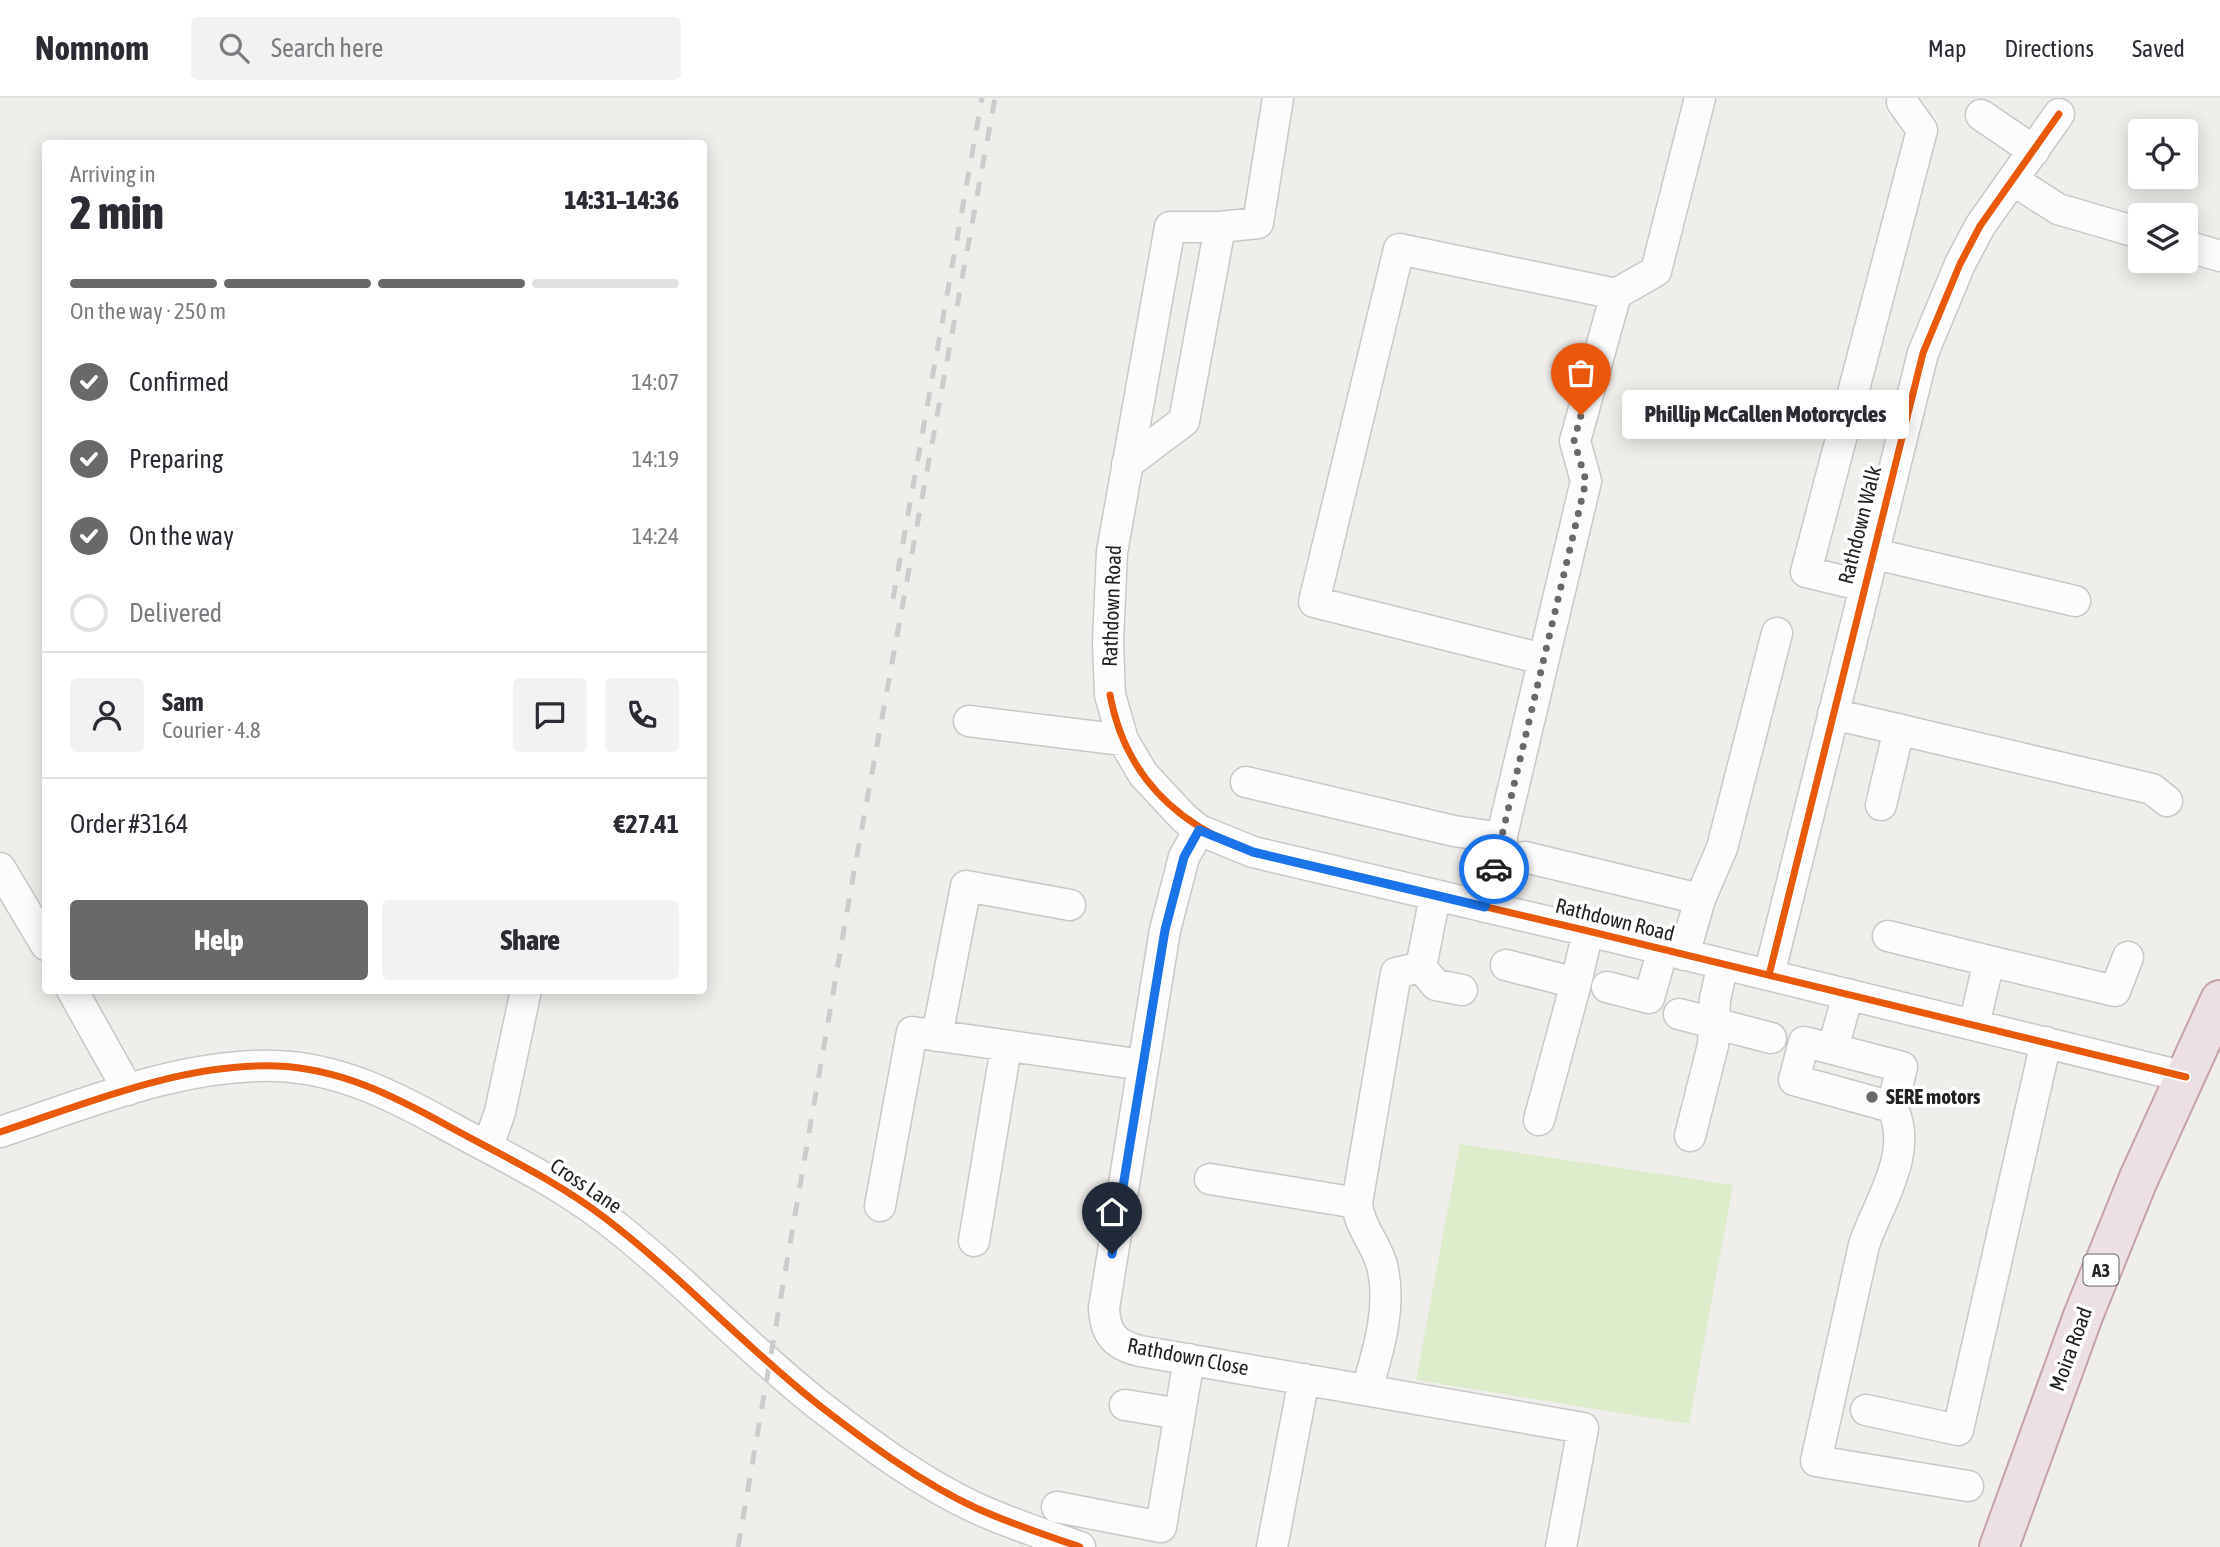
<!DOCTYPE html>
<html lang="en">
<head>
<meta charset="utf-8">
<style>
	:root { --surface:#fff; --page:#f2f2f3; --text:#2b2b33; --muted:#7c7c81; --line:#e1e1e2; --accent:#6a6968 }
	body { margin:0; font-family:"Asap Condensed",sans-serif; background:var(--page); color:var(--text); height:100vh; display:flex; flex-direction:column; font-size:26px; white-space:nowrap }
	* { box-sizing:border-box; margin:0 }
	p { font-size:23px; color:var(--muted) }
	.icon { flex:none; width:38px; height:38px; fill:none; stroke:currentColor; stroke-width:2; stroke-linecap:round; stroke-linejoin:round }
	.map { position:relative; flex:1; overflow:hidden }
	.sheet { position:absolute; left:42px; top:42px; width:665px; height:854px; display:flex; flex-direction:column; background:var(--surface); border-radius:7px; box-shadow:0 4px 18px #0003 }
	.sheet>* { flex:none }
	.fabs { position:absolute; left:2128px; top:21px; display:grid; gap:14px }
	.fabs a { display:grid; place-items:center; width:70px; height:70px; border-radius:7px; background:var(--surface); box-shadow:0 4px 18px #0003; font-size:35px }
	.pin { position:absolute; display:grid; place-items:center; width:60px; height:60px; color:#fff; margin:-72px -30px; border-radius:50% 50% 50% 0; rotate:-45deg; box-shadow:0 0 7px #0007 }
	.pin .icon { rotate:45deg }
	.courier { position:absolute; display:grid; place-items:center; width:70px; height:70px; margin:-35px; border:5px solid #1a73e8; border-radius:50%; background:#fff; color:#222; box-shadow:0 2px 9px #0007 }
	.bubble { position:absolute; height:49px; border-radius:7px; background:var(--surface); box-shadow:0 4px 18px #0003; font-size:23px; font-weight:800; line-height:49px; text-align:center }
	.overview em { font-style:normal; font-weight:800 }
	.overview div { display:flex; flex-direction:column-reverse }
	.overview { display:flex; align-items:center; justify-content:space-between; height:119px; padding:0 28px }
	h1 { font-size:46px; font-weight:800; line-height:52px }
	.bar { display:grid; grid-template-columns:repeat(4,1fr); gap:10px 7px; align-content:center; height:84px; padding:0 28px }
	.bar i { height:9px; border-radius:5px; background:var(--line) }
	.bar .on { background:var(--accent) }
	.bar p { grid-column:span 4 }
	.line { display:flex; align-items:center; gap:18px; padding:0 28px; border-top:2px solid var(--line) }
	.line div { flex:1 }
	.round { display:grid; place-items:center; flex:none; width:74px; height:74px; border-radius:7px; background:var(--page) }
	ol { padding:0 28px; list-style:none }
	li { display:flex; align-items:center; gap:21px; height:77px }
	li p { margin-inline-start:auto }
	li .icon { padding:7px; border-radius:50%; background:var(--accent); color:#fff; stroke-width:4 }
	li:last-child { color:var(--muted) }
	li i { width:38px; height:38px; border:4px solid var(--line); border-radius:50% }
	.primary-button { display:flex; gap:14px; margin-top:auto; padding:14px 28px }
	.primary-button a { flex:1; height:80px; border-radius:7px; background:var(--accent); color:#fff; font-size:28px; font-weight:800; line-height:80px; text-align:center }
	.primary-button a+a { background:var(--page); color:var(--text) }
	header { display:flex; align-items:center; gap:42px; box-sizing:border-box; height:98px; padding:0 35px; background:var(--surface); border-bottom:2px solid var(--line) }
	header strong { font-size:33px }
	nav { display:flex; gap:38px; margin-inline-start:auto; font-size:24px }
	.search { width:490px; height:63px; background:var(--page); display:flex; align-items:center; gap:18px; box-sizing:border-box; padding:0 24px; border-radius:7px; color:var(--muted); font-size:26px }
	.map>svg:first-child { display:block }
	.grass { fill:#ddeccb }
	.lines { fill:none; stroke-linecap:round; stroke-linejoin:round }
	.minor-casing { stroke:#c9c8c7; stroke-width:33 }
	.highway-casing { stroke:#c5a2ac; stroke-width:42 }
	.minor { stroke:#fdfcfc; stroke-width:30 }
	.highway { stroke:#ece0e2; stroke-width:38 }
	.rail { stroke:#ccc; stroke-width:5; stroke-dasharray:14 14; stroke-linecap:butt }
	.cycleway-casing { stroke:#fff; stroke-width:11 }
	.cycleway { stroke:#e8590c; stroke-width:7 }
	.done { stroke:#6a6968; stroke-width:7; stroke-dasharray:0 12.6 }
	.route { stroke:#1a73e8; stroke-width:9 }
	.poi-dot { fill:#6a6968; stroke:#fff; stroke-width:2.5 }
	.labels { text-anchor:middle; stroke-width:7; stroke-linejoin:round; paint-order:stroke }
	.shield { fill:#fff; stroke:#646464; stroke-width:2 }
	.shield-label { font-size:19px; font-weight:bold; fill:#222 }
	.street-label { font-size:21px; fill:#222; stroke:#fff }
	.poi-label { font-size:21px; font-weight:bold; fill:#222; stroke:#fff; text-anchor:start }
</style>
</head>
<body>
<header>
<strong>Nomnom</strong>
<div class="search"><svg class="icon" aria-label="search" viewBox="0 0 24 24"><circle cx="10" cy="10" r="6"/><path d="M15 15l6 6"/></svg>Search here</div>
<nav><a>Map</a><a>Directions</a><a>Saved</a></nav>
</header>
<div class="map">
<svg width="2220" height="1449" viewBox="0 0 2220 1449">
	<rect width="100%" height="100%" fill="#f0eeeb"/>
	<path class="grass" d="M1460 1046 1733 1087 1689 1326 1416 1282Z"/>
	<g class="lines">
		<g class="minor-casing">
			<path id="minor" d="M1981 17 2034 53
				M2013 82 2058 111 2140 135
				M1220 129 1258 125 1278 0
				M2186 148 2220 158
				M1616 196 1656 173 1700 0
				M1127 366 1184 323 1220 129H1170L1112 454 1108 544 1110 597 1123 642 1143 676 1184 720 1199 732 1253 754 1588 833 2186 979
				M1871 455 2075 503
				M1864 488 1806 474 1922 32 1902 4 1903 0
				M1833 616 2152 691 2167 703
				M969 623 1123 642
				M1246 684 1454 733 1502 740
				M1881 707 1899 631
				M1199 732 1184 759 1165 832 1104 1210C1105 1236 1115 1247 1140 1253L1583 1330 1561 1449
				M1525 759 1700 801 1722 750 1777 535
				M0 770 46 847
				M1485 809 1586 383 1575 343 1616 196 1399 151 1314 504 1543 561
				M1888 838 1989 863 1974 927
				M1684 857 1700 801
				M1989 863 2115 893 2128 859
				M1506 867 1576 885 1588 833
				M1421 869 1436 887 1462 892
				M1769 877 1923 255 1960 166 1980 128 2059 16
				M1607 889 1649 900 1663 851
				M72 892 128 992
				M1679 916 1771 940
				M937 938 966 788 1070 807
				M1833 951 1804 944 1794 982 1892 1009 1902 969 1833 951 1848 896
				M1892 1009C1915 1054 1878 1105 1864 1147L1816 1363 1968 1388
				M1539 1022 1576 885
				M0 1034C88 1005 182 965 276 968 340 970 396 999 450 1029 503 1058 557 1083 605 1120 681 1178 745 1249 820 1308 868 1345 920 1384 976 1410 1009 1425 1045 1437 1080 1449
				M1690 1038 1713 947 1715 901 1723 866
				M488 1048 500 1014 526 892
				M1210 1081 1357 1105
				M880 1108 912 934 1143 967
				M974 1143 1006 949
				M1367 1291C1379 1251 1393 1205 1381 1164 1374 1143 1359 1128 1357 1105L1396 875 1421 869 1435 798
				M1125 1307 1180 1316
				M1866 1312 1958 1332 2046 944
				M1057 1409 1161 1429 1189 1261
				M1272 1449 1304 1281"/>
		</g>
		<g class="highway-casing">
			<path id="highway" d="M1999 1449 2083 1218 2138 1082 2220 902"/>
		</g>
		<use href="#minor" class="minor"/>
		<use href="#highway" class="highway"/>
		<path class="rail" d="M893 501 982 0
			M738 1449 853 779 995 0"/>
		<g class="cycleway-casing">
			<path id="cycleway" d="M1110 597C1125 678 1178 728 1253 754L1588 833 2186 979
				M1769 877 1923 255 1960 166 1980 128 2059 16
				M0 1034C88 1005 182 965 276 968 340 970 396 999 450 1029 503 1058 557 1083 605 1120 681 1178 745 1249 820 1308 868 1345 920 1384 976 1410 1009 1425 1045 1437 1080 1449"/>
		</g>
		<use href="#cycleway" class="cycleway"/>
	</g>
	<g class="lines">
		<path class="done" d="M1494 771 1586 383 1574 343 1581 317"/>
		<path class="route" d="M1112 1156 1165 832 1184 759 1199 732 1253 754 1485 809 1494 771"/>
	</g>
	<circle class="poi-dot" cx="1872" cy="999" r="7"/>
	<g class="labels">
		<rect class="shield" x="2083.5" y="1156.5" width="35" height="31" rx="5"/>
		<g class="shield-label">
			<text x="2101" y="1179">A3</text>
		</g>
		<g class="street-label">
			<text transform="translate(1860 427) rotate(-76)" y="7">Rathdown Walk</text>
			<text transform="translate(1112 508) rotate(-88)" y="7">Rathdown Road</text>
			<text transform="translate(1615 822) rotate(14)" y="7">Rathdown Road</text>
			<text transform="translate(586 1088) rotate(34)" y="7">Cross Lane</text>
			<text transform="translate(2071 1251) rotate(-70)" y="7">Moira Road</text>
			<text transform="translate(1188 1259) rotate(11)" y="7">Rathdown Close</text>
		</g>
		<g class="poi-label">
			<text x="1886" y="1006">SERE motors</text>
		</g>
	</g>
</svg>
<div class="fabs">
<a><svg class="icon" aria-label="locate" viewBox="0 0 24 24"><circle cx="12" cy="12" r="6"/><path d="M12 2v4M12 18v4M2 12h4M18 12h4"/></svg></a>
<a><svg class="icon" aria-label="layers" viewBox="0 0 24 24"><path d="M12 4l9 5-9 5-9-5zM3 14l9 5 9-5"/></svg></a>
</div>
<div class="pin" style="left:1581px;top:317px;background:#ea580c"><svg class="icon" aria-label="bag" viewBox="0 0 24 24"><path d="M5 8h14l-1 12H6zM9 8a3 3 0 0 1 6 0"/></svg></div>
<div class="pin" style="left:1112px;top:1156px;background:#1f2937"><svg class="icon" aria-label="home" viewBox="0 0 24 24"><path d="M3 11l9-7 9 7M6 9v11h12V9"/></svg></div>
<div class="courier" style="left:1494px;top:771px"><svg class="icon" aria-label="car" viewBox="0 0 24 24"><path d="M5 17H2v-5l4-1 3-4h7l3 4 3 1v5h-3M9 17h6M6 11h13"/><circle cx="7" cy="17" r="2"/><circle cx="17" cy="17" r="2"/></svg></div>
<div class="bubble" style="left:1622px;top:292px;width:287px">Phillip McCallen Motorcycles</div>
<section class="sheet">
<div class="overview"><div><h1>2 min</h1><p>Arriving in</p></div><em>14:31–14:36</em></div>
<div class="bar"><i class="on"></i><i class="on"></i><i class="on"></i><i></i><p>On the way · 250 m</p></div>
<ol>
<li><svg class="icon" aria-label="check" viewBox="0 0 24 24"><path d="M5 12l5 5 9-10"/></svg>Confirmed<p>14:07</p></li>
<li><svg class="icon" aria-label="check" viewBox="0 0 24 24"><path d="M5 12l5 5 9-10"/></svg>Preparing<p>14:19</p></li>
<li><svg class="icon" aria-label="check" viewBox="0 0 24 24"><path d="M5 12l5 5 9-10"/></svg>On the way<p>14:24</p></li>
<li><i></i>Delivered</li>
</ol>
<div class="line" style="height:126px"><a class="round"><svg class="icon" aria-label="person" viewBox="0 0 24 24"><circle cx="12" cy="8" r="4"/><path d="M4 21q1-7 8-7t8 7"/></svg></a><div><b>Sam</b><p>Courier · 4.8</p></div><a class="round"><svg class="icon" aria-label="chat" viewBox="0 0 24 24"><path d="M4 5h16v11H9l-5 4z"/></svg></a><a class="round"><svg class="icon" aria-label="phone" viewBox="0 0 24 24"><path d="M5 4h4l2 5-3 2q2 4 5 5l2-3 5 2v4C11 20 4 13 5 4z"/></svg></a></div>
<div class="line" style="height:91px"><div>Order #3164</div><b>€27.41</b></div>
<div class="primary-button"><a>Help</a><a>Share</a></div>
</section>
</div>
</body>
</html>
